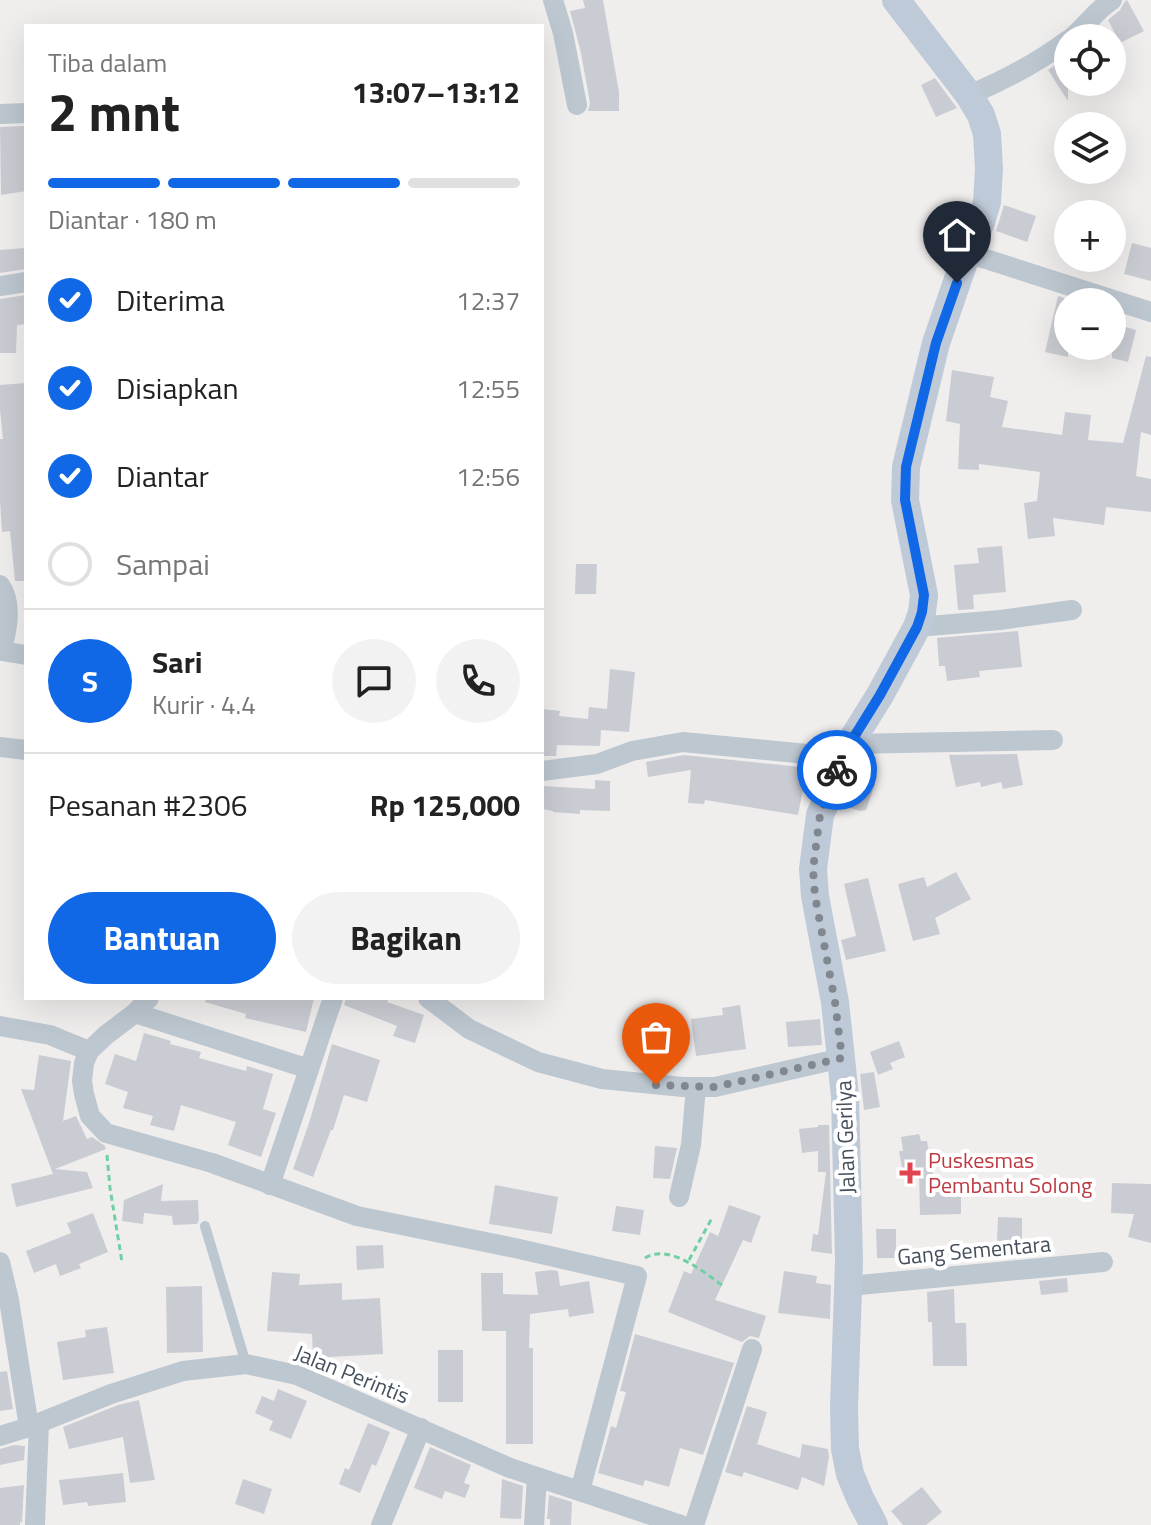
<!DOCTYPE html>
<html lang="id">
<head>
<meta charset="utf-8">
<style>
	:root { --surface:#fff; --page:#f2f2f2; --text:#222; --muted:#767676; --line:#e0e0e0; --accent:#1168e6 }
	body { margin:0; font-family:"Titillium Web",sans-serif; background:var(--page); color:var(--text); height:100vh; display:flex; flex-direction:column; font-size:30px; white-space:nowrap }
	* { box-sizing:border-box; margin:0 }
	p { font-size:26px; color:var(--muted) }
	.icon { flex:none; width:44px; height:44px; fill:none; stroke:currentColor; stroke-width:2; stroke-linecap:round; stroke-linejoin:round }
	.map { position:relative; flex:1; overflow:hidden }
	.panel { position:absolute; left:24px; top:24px; width:520px; height:976px; display:flex; flex-direction:column; background:var(--surface); border-radius:0px; box-shadow:0 8px 32px #0002 }
	.panel>* { flex:none }
	.controls { position:absolute; left:1054px; top:24px; display:grid; gap:16px }
	.controls a { display:grid; place-items:center; width:72px; height:72px; border-radius:50%; background:var(--surface); box-shadow:0 8px 32px #0002; font-size:40px }
	.pin { position:absolute; display:grid; place-items:center; width:68px; height:68px; color:#fff; margin:-82px -34px; border-radius:50% 50% 50% 0; rotate:-45deg; box-shadow:0 0 8px #0007 }
	.pin .icon { rotate:45deg }
	.courier { position:absolute; display:grid; place-items:center; width:80px; height:80px; margin:-40px; border:6px solid #1168e6; border-radius:50%; background:#fff; color:#222; box-shadow:0 2px 10px #0007 }
	.overview em { font-style:normal; font-weight:700 }
	.overview div { display:flex; flex-direction:column-reverse }
	.overview { display:flex; align-items:center; justify-content:space-between; height:136px; padding:0 24px }
	h1 { font-size:52px; font-weight:700; line-height:60px }
	.bar { display:grid; grid-template-columns:repeat(4,1fr); gap:12px 8px; align-content:center; height:96px; padding:0 24px }
	.bar i { height:10px; border-radius:6px; background:var(--line) }
	.bar .selected { background:var(--accent) }
	.bar p { grid-column:span 4 }
	.line { display:flex; align-items:center; gap:20px; padding:0 24px; border-top:2px solid var(--line) }
	.line div { flex:1 }
	.round { display:grid; place-items:center; flex:none; width:84px; height:84px; border-radius:42px; background:var(--page) }
	ol { padding:0 24px; list-style:none }
	li { display:flex; align-items:center; gap:24px; height:88px }
	li p { margin-inline-start:auto }
	li .icon { padding:8px; border-radius:50%; background:var(--accent); color:#fff; stroke-width:4 }
	li:last-child { color:var(--muted) }
	li i { width:44px; height:44px; border:4px solid var(--line); border-radius:50% }
	.primary-button { display:flex; gap:16px; margin-top:auto; padding:16px 24px }
	.primary-button a { flex:1; height:92px; border-radius:48px; background:var(--accent); color:#fff; font-size:32px; font-weight:700; line-height:92px; text-align:center }
	.primary-button a+a { background:var(--page); color:var(--text) }
	.map>svg:first-child { display:block }
	.building { fill:#caccd3 }
	.lines { fill:none; stroke-linecap:round; stroke-linejoin:round }
	.path { stroke:#70d0a3; stroke-width:3; stroke-dasharray:6 4; stroke-linecap:butt }
	.lane { stroke:#bdc7d0; stroke-width:10 }
	.street { stroke:#bdc7d0; stroke-width:20 }
	.secondary { stroke:#bfcad8; stroke-width:28 }
	.done { stroke:#81878f; stroke-width:8; stroke-dasharray:0 14.4 }
	.route { stroke:#1168e6; stroke-width:10 }
	.health-dot { fill:#e0444e; stroke:#fff; stroke-width:3 }
	.labels { text-anchor:middle; stroke-width:8; stroke-linejoin:round; paint-order:stroke }
	.street-label { font-size:22px; fill:#45505c; stroke:#fff }
	.health-label { font-size:22px; fill:#be3a42; stroke:#fff; text-anchor:start }
</style>
</head>
<body>
<div class="map">
<svg width="1151" height="1525" viewBox="0 0 1151 1525">
	<rect width="100%" height="100%" fill="#f0eded"/>
	<path class="building" d="M583 0H603L619 92V111H588L590 103 581 53 570 11 585 8Z
		M1127 0 1144 31 1120 43 1108 20 1120 10 1125 1Z
		M1068 56V101L1048 70Z
		M935 78 957 108 936 117 921 85Z
		M26 126V191L1 195 0 127Z
		M1004 205 1036 216 1027 242 996 231Z
		M1132 243 1151 248V281L1124 274Z
		M24 248 26 269 0 273V250Z
		M26 295V324L17 325 16 353H0V299Z
		M1058 296 1068 299V357L1045 352Z
		M1112 323 1136 330 1128 362 1112 358Z
		M1146 356 1151 357V435L1141 432 1136 476 1151 479V512L1106 507 1104 525 1053 518 1055 536 1028 539 1024 503 1037 501 1040 472 979 464V470L958 469 960 424 946 421 952 370 994 377 990 397 1008 401 1002 427 1062 435 1065 412 1091 415 1088 440 1123 443Z
		M26 383V581H15L10 531 2 532 0 501V439H3L0 410V385Z
		M1002 546 1006 592 973 595 974 609 958 610 954 565 979 563 977 548Z
		M576 564H597L596 594H575Z
		M1018 631 1022 667 979 671 980 677 947 681 945 666H939L937 638Z
		M610 669 635 672 629 732 601 730 600 746 557 745 556 756H542V709L560 711 559 716 588 719 589 707 607 709Z
		M1017 754 1023 785 1003 789 1001 782 981 787 980 782 956 787 949 755Z
		M684 755 792 766 807 769 798 815 705 800 704 804 688 803 691 770 648 777 646 762Z
		M853 776 875 784 866 810 860 811 843 805Z
		M595 780 610 781V811L580 810V814L553 812V811L542 809V786L595 789Z
		M956 872 971 899 935 918 940 934 913 941 898 884 924 877 927 887Z
		M868 878 886 951 846 960 841 940 856 936 844 884Z
		M206 998H314L306 1032 245 1018 246 1014 205 1002Z
		M346 998H389L387 1002 424 1015 415 1043 393 1036 397 1026 344 1005Z
		M740 1005 746 1049 696 1056 691 1019 723 1015 722 1008Z
		M820 1019 822 1045 788 1047 786 1022Z
		M144 1033 171 1041 170 1044 201 1052 199 1058 246 1071 247 1066 273 1074 263 1109 276 1113 261 1157 228 1145 236 1122 181 1105 174 1131 150 1125 153 1116 123 1108 128 1092 105 1084 115 1054 136 1061Z
		M899 1041 905 1057 890 1063 893 1069 878 1075 870 1052Z
		M332 1044 380 1060 367 1102 344 1095 333 1130H331L313 1177 293 1169 309 1123Z
		M39 1055 71 1061 63 1121 76 1116 87 1139 92 1137 105 1146 106 1149 55 1169 87 1172 93 1188 16 1207 11 1184 53 1174 21 1089 34 1090Z
		M874 1072 880 1107 864 1110 860 1074Z
		M818 1125H829L832 1254 811 1251 813 1234 818 1235 826 1172H818V1151L802 1153 799 1129 818 1127Z
		M919 1134 921 1141H927L935 1185H961V1214L920 1215 919 1173 913 1174 912 1171 903 1173 899 1151H903L901 1137Z
		M655 1146 677 1148 670 1179 653 1178Z
		M1112 1183 1151 1184V1243L1128 1237 1134 1214 1111 1213Z
		M163 1184 161 1201 198 1200 199 1220 197 1224 173 1225 172 1216 144 1213 143 1224 122 1221 124 1200Z
		M495 1185 558 1197 552 1234 489 1224Z
		M729 1205 761 1216 751 1243 743 1240 715 1300 766 1316 759 1338 750 1336 742 1342 668 1312 684 1271 691 1274 710 1232 718 1236Z
		M616 1206 644 1210 640 1235 612 1231Z
		M93 1213 108 1252 79 1264 81 1268 60 1276 56 1264 34 1273 26 1251 71 1233 67 1223Z
		M998 1217 1022 1218V1242L997 1241Z
		M876 1229H896V1258H877Z
		M383 1245 384 1268 357 1270 356 1246Z
		M551 1270 558 1271 560 1286 589 1281 594 1313 569 1317 568 1309 530 1314 529 1348H533V1444H506V1331H482L481 1273H503V1294L538 1295 535 1272Z
		M784 1271 817 1276 816 1283 831 1285 830 1319 778 1313Z
		M272 1272 300 1274 299 1285 342 1283V1300L380 1298 383 1354 313 1358 312 1334 267 1331Z
		M1067 1278 1068 1292 1041 1295 1039 1281Z
		M202 1286 203 1352 167 1353 166 1287Z
		M954 1289 955 1323H966L967 1366H933L932 1322H928L927 1292Z
		M107 1327 114 1373 63 1380 57 1342 86 1337 85 1330Z
		M635 1334 734 1363 703 1455 680 1448 669 1487 645 1480 643 1486 598 1473 611 1426 616 1428 626 1392 620 1391Z
		M438 1350H463V1402H438Z
		M7 1371 13 1409 0 1411V1372Z
		M278 1389 307 1401 291 1439 269 1430 273 1421 255 1413 262 1396 274 1401Z
		M139 1400 155 1480 130 1483 123 1437 69 1449 63 1427 118 1405Z
		M747 1406 767 1412 757 1444 800 1458 802 1444 828 1449 829 1457 824 1486 802 1477 798 1490 744 1472 742 1477 725 1472Z
		M368 1423 390 1432 376 1466 372 1464 360 1493 339 1484 345 1468 349 1470Z
		M14 1445 25 1446 24 1460 0 1465V1449Z
		M430 1447 471 1465 464 1483 470 1485 465 1498 445 1491 442 1499 414 1488Z
		M123 1473 126 1502 88 1506 87 1502 63 1505 59 1480Z
		M243 1479 272 1489 264 1514 235 1504Z
		M502 1479 523 1486 521 1519 500 1518Z
		M24 1485 22 1522H20V1525H0V1488Z
		M922 1487 942 1512 926 1525H903L891 1511Z
		M549 1495 572 1502 571 1525H550V1519H547Z"/>
	<g class="lines">
		<path class="path" d="M107 1155 110 1188 122 1262
			M645 1258C669 1243 704 1272 723 1286
			M689 1260 712 1218"/>
		<path class="lane" d="M205 1226 246 1364"/>
		<path class="street" d="M553 0 563 33 577 105
			M1071 38C1086 26 1095 11 1112 0
			M969 95C1005 80 1037 63 1068 40
			M0 114 26 113
			M967 253 1151 312
			M0 286 26 282
			M0 585C13 604 7 629 2 651L26 655
			M917 627 1000 620 1072 610
			M849 744 1053 740
			M0 747 26 750
			M542 771 597 764 632 751 683 742 807 754 839 761
			M149 998 135 1013 106 1035 89 1051 84 1063 82 1081 84 1094 90 1116 106 1133 212 1163 357 1216 515 1248 637 1276 580 1491
			M428 998 469 1029 538 1062 602 1079 683 1087H715L842 1058
			M135 1013 309 1069
			M0 1026 50 1035 89 1051
			M270 1185 333 998
			M679 1197 691 1145 696 1087
			M0 1262 9 1300 29 1427
			M849 1286 1103 1262
			M0 1436 29 1427 111 1394 183 1371 246 1364 297 1375 510 1468 681 1525
			M35 1525 39 1423
			M381 1525 421 1428
			M534 1525 537 1477
			M694 1525 752 1349"/>
		<path class="secondary" d="M874 1525 860 1498 850 1474 845 1449 844 1407 849 1261 845 1096 835 1002 815 896 813 869 820 815 831 790 839 761 880 695 917 627 922 612 924 595 905 500 906 467 936 343 967 253 981 222 987 202 989 169 987 134 981 115 969 95 896 0"/>
	</g>
	<g class="lines">
		<path class="done" d="M656 1085 715 1087 842 1058 835 1002 815 896 813 869 820 815 837 770"/>
		<path class="route" d="M837 770 839 761 880 695 917 627 922 612 924 595 905 500 906 467 936 343 957 283"/>
	</g>
	<path class="health-dot" d="M906 1161h8v8h8v8h-8v8h-8v-8h-8v-8h8z"/>
	<g class="labels">
		<g class="street-label">
			<text transform="translate(845 1137) rotate(-92)" y="8">Jalan Gerilya</text>
			<text transform="translate(974 1250) rotate(-5)" y="8">Gang Sementara</text>
			<text transform="translate(352 1374) rotate(22)" y="8">Jalan Perintis</text>
		</g>
		<g class="health-label">
			<text x="928" y="1168">Puskesmas<tspan x="928" dy="25">Pembantu Solong</tspan></text>
		</g>
	</g>
</svg>
<div class="controls">
<a><svg class="icon" aria-label="locate" viewBox="0 0 24 24"><circle cx="12" cy="12" r="6"/><path d="M12 2v4M12 18v4M2 12h4M18 12h4"/></svg></a>
<a><svg class="icon" aria-label="layers" viewBox="0 0 24 24"><path d="M12 4l9 5-9 5-9-5zM3 14l9 5 9-5"/></svg></a>
<a>+</a>
<a>−</a>
</div>
<div class="pin" style="left:656px;top:1085px;background:#ea580c"><svg class="icon" aria-label="bag" viewBox="0 0 24 24"><path d="M5 8h14l-1 12H6zM9 8a3 3 0 0 1 6 0"/></svg></div>
<div class="pin" style="left:957px;top:283px;background:#1f2937"><svg class="icon" aria-label="home" viewBox="0 0 24 24"><path d="M3 11l9-7 9 7M6 9v11h12V9"/></svg></div>
<div class="courier" style="left:837px;top:770px"><svg class="icon" aria-label="bike" viewBox="0 0 24 24"><circle cx="6" cy="16" r="4"/><circle cx="18" cy="16" r="4"/><path d="M6 16l4-8h5l3 8M10 8l3 8H6M13 5h3"/></svg></div>
<section class="panel">
<div class="overview"><div><h1>2 mnt</h1><p>Tiba dalam</p></div><em>13:07–13:12</em></div>
<div class="bar"><i class="selected"></i><i class="selected"></i><i class="selected"></i><i></i><p>Diantar · 180 m</p></div>
<ol>
<li><svg class="icon" aria-label="check" viewBox="0 0 24 24"><path d="M5 12l5 5 9-10"/></svg>Diterima<p>12:37</p></li>
<li><svg class="icon" aria-label="check" viewBox="0 0 24 24"><path d="M5 12l5 5 9-10"/></svg>Disiapkan<p>12:55</p></li>
<li><svg class="icon" aria-label="check" viewBox="0 0 24 24"><path d="M5 12l5 5 9-10"/></svg>Diantar<p>12:56</p></li>
<li><i></i>Sampai</li>
</ol>
<div class="line" style="height:144px"><b class="round" style="background:var(--accent);color:#fff">S</b><div><b>Sari</b><p>Kurir · 4.4</p></div><a class="round"><svg class="icon" aria-label="chat" viewBox="0 0 24 24"><path d="M4 5h16v11H9l-5 4z"/></svg></a><a class="round"><svg class="icon" aria-label="phone" viewBox="0 0 24 24"><path d="M5 4h4l2 5-3 2q2 4 5 5l2-3 5 2v4C11 20 4 13 5 4z"/></svg></a></div>
<div class="line" style="height:104px"><div>Pesanan #2306</div><b>Rp 125,000</b></div>
<div class="primary-button"><a>Bantuan</a><a>Bagikan</a></div>
</section>
</div>
</body>
</html>
